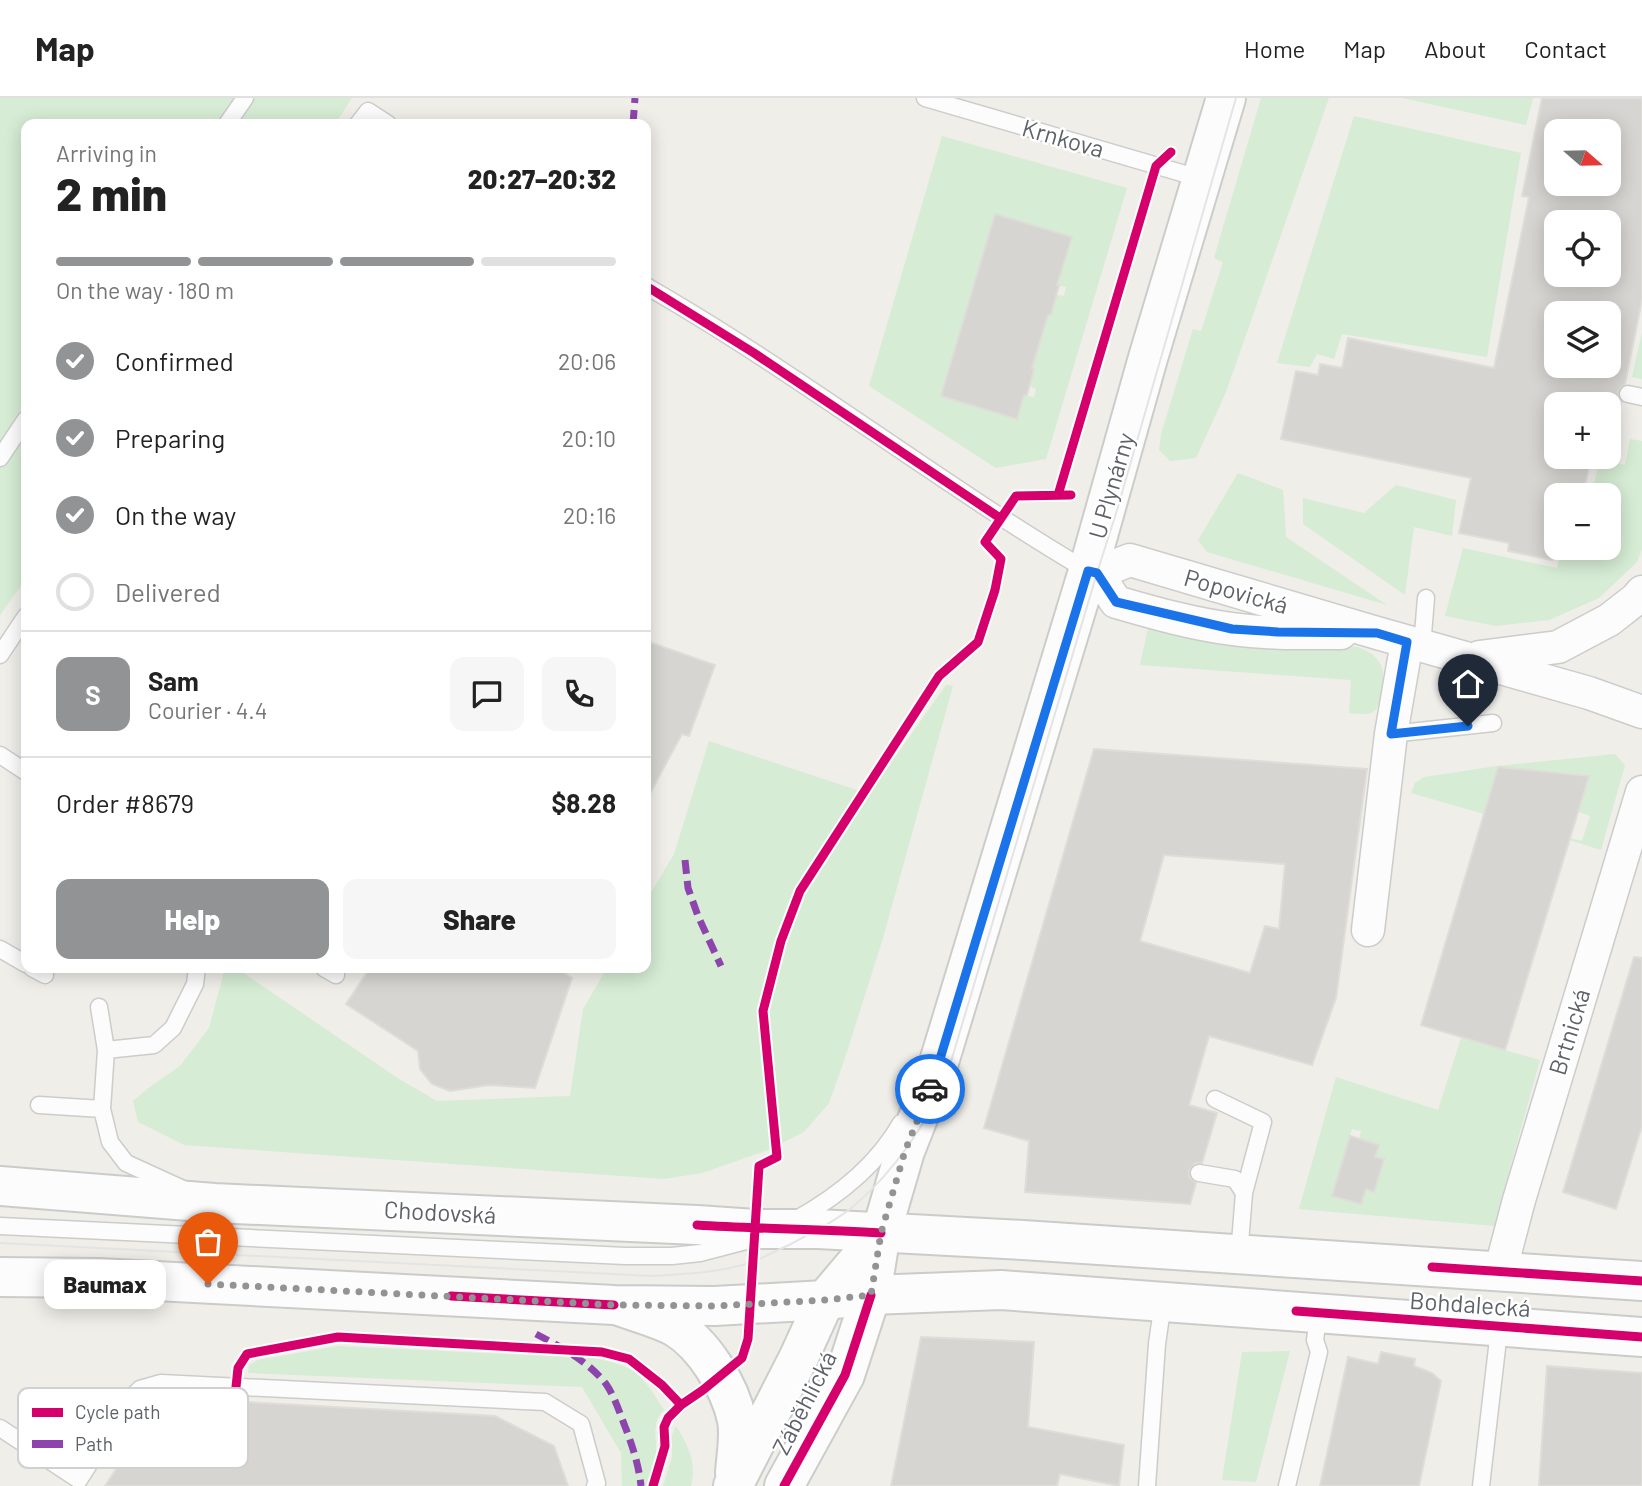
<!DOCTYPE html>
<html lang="en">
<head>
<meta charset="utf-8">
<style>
	:root { --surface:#fff; --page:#f6f6f6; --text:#222; --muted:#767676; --line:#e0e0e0; --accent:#919395 }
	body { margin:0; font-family:Barlow,sans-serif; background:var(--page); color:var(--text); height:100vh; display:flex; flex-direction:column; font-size:26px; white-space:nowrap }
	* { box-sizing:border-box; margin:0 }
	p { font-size:23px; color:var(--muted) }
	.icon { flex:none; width:38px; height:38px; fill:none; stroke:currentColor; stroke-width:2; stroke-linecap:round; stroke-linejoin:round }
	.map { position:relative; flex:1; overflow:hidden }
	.panel { position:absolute; left:21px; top:21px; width:630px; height:854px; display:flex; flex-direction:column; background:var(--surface); border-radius:14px; box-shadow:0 4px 18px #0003 }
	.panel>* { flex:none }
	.needle { width:46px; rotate:110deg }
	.buttons { position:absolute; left:1544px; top:21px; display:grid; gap:14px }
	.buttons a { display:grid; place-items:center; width:77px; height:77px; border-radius:14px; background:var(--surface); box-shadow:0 4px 18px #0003; font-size:35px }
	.pin { position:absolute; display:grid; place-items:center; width:60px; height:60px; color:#fff; margin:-72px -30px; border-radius:50% 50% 50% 0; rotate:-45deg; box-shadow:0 0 7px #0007 }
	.pin .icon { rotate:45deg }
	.courier { position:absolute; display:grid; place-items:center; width:70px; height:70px; margin:-35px; border:5px solid #1a73e8; border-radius:50%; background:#fff; color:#222; box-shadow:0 2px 9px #0007 }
	.bubble { position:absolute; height:49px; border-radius:14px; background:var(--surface); box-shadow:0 4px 18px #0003; font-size:23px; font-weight:800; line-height:49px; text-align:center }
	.headline em { font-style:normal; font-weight:800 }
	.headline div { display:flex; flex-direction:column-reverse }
	.headline { display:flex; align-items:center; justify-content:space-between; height:119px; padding:0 35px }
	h1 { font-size:46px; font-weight:800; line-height:52px }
	.bar { display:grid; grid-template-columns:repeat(4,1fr); gap:10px 7px; align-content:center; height:84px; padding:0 35px }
	.bar i { height:9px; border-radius:5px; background:var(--line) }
	.bar .current { background:var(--accent) }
	.bar p { grid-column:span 4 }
	.line { display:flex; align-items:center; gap:18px; padding:0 35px; border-top:2px solid var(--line) }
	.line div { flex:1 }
	.round { display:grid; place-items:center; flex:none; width:74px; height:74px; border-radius:14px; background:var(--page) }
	ol { padding:0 35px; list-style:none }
	li { display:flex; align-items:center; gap:21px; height:77px }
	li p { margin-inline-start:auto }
	li .icon { padding:7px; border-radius:50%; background:var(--accent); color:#fff; stroke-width:4 }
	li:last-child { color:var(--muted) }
	li i { width:38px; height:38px; border:4px solid var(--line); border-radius:50% }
	.button { display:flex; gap:14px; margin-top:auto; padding:14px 35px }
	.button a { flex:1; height:80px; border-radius:14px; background:var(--accent); color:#fff; font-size:28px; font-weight:800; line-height:80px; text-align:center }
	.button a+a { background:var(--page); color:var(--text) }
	header { display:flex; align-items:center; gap:42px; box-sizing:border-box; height:98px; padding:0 35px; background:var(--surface); border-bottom:2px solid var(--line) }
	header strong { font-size:33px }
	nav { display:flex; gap:38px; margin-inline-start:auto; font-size:24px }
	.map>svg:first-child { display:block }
	.green { fill:#d6ecd4; fill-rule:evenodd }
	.building { fill:#d6d5d2; stroke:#deddd8; stroke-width:2; fill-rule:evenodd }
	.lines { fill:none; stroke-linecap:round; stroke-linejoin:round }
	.service-casing { stroke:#cccccb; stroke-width:19 }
	.minor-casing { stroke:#cccccb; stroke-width:35 }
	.tertiary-casing { stroke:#cccccb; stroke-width:42 }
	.secondary-casing { stroke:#cbcbca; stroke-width:42 }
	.service { stroke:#fdfcfc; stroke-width:16 }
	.minor { stroke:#fdfcfc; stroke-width:32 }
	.tertiary { stroke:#fdfcfc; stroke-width:38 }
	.secondary { stroke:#fdfcfc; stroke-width:38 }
	.tram { stroke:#e4e4e4; stroke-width:2 }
	.quiet { stroke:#8e44ad; stroke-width:7; stroke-dasharray:14 7; stroke-linecap:butt }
	.cycleway-casing { stroke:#fff; stroke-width:13 }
	.cycleway { stroke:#d6006c; stroke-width:9 }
	.done { stroke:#919395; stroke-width:7; stroke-dasharray:0 12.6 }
	.route { stroke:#1a73e8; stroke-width:9 }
	.labels { text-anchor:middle; stroke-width:5; stroke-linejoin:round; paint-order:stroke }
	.street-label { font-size:24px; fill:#5e6268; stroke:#fff }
	.key { fill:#fff; stroke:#cfd0d2; stroke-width:2 }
	.key-label { font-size:19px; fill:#5e6268 }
</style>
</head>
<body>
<header>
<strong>Map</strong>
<nav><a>Home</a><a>Map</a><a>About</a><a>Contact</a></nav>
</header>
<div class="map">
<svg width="1642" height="1388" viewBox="0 0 1642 1388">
	<rect width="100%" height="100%" fill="#efeee9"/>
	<path class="green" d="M0 0H352L335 26H26V481L0 517Z
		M1261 0H1329L1226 294 1196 360 1170 363 1159 352 1161 336 1193 231 1201 233 1223 164 1214 160Z
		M1402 0H1533L1526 27Z
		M1354 18 1521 55 1487 259 1342 236 1334 261 1317 256 1310 269 1277 265Z
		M942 38 1127 90 1046 361 996 370 869 288ZM1057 187 1066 189 1064 198 1057 197 1051 217H1048L1032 270 1034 271 1030 288 1036 291 1034 299 1024 297 1017 321 941 298 957 245Z
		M1642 234V281L1632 279Z
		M1630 341 1642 343V451L1637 464 1599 500 1549 522 1496 528 1445 518 1463 450 1557 470 1562 450H1608V397H1591L1600 362 1625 367Z
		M1238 375 1283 392 1286 439 1387 507 1207 454 1198 442Z
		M1396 387 1456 402 1452 438 1414 429 1405 497 1303 426V400L1364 415Z
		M1149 525 1357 549C1385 558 1387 576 1380 602 1378 607 1377 612 1371 615 1364 617 1355 615 1349 615L1351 582 1140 567Z
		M946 587 953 588 883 840 844 963 829 1005 804 1034 768 1052 702 1075 664 1081 184 1047 138 1024 133 1003 151 988 180 968 209 930 225 870H236L399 981 437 1003 570 998 583 911 607 870H646V803L674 756 709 643 869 696Z
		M1615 656 1625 667 1601 752 1569 742V740L1582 743 1590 718 1577 713 1588 677 1498 669 1484 716 1411 695 1415 685 1424 679 1497 668Z
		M1461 940 1540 962 1494 1128 1299 1111 1336 979 1438 1012ZM1352 1031 1361 1033 1359 1041 1379 1047 1375 1059 1384 1062 1374 1093 1366 1091 1361 1106 1332 1098Z
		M338 1248 591 1260C635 1267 641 1275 664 1312 649 1326 659 1343 655 1361 653 1370 650 1379 647 1388H622L621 1355 582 1289 248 1275 249 1267 258 1262Z
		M1290 1253 1256 1384 1222 1382 1242 1254Z
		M676 1328C688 1347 697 1365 691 1388H663L672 1359V1337Z"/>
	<path class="building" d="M1542 0H1642V202L1625 286 1620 290 1618 294V300L1621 304 1611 355 1608 354V306H1556V359H1591L1583 397H1556V444L1552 462 1508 453 1509 445 1459 435 1471 380 1281 341 1296 273 1318 277 1320 266 1342 270 1348 240 1494 270 1529 99 1522 98ZM1556 33H1608V86H1556ZM1556 124H1608V177H1556ZM1556 215H1608V268H1556Z
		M995 116 1072 139 1057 187H1059L1051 217H1048L1032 270 1034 271 1027 297H1024L1017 321 941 298Z
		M646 543 715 567 689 638 682 636 646 703Z
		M1094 651 1367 671 1336 900 1312 967 1209 938 1189 1007 1217 1015 1202 1065H1195L1189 1073V1079L1196 1085 1190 1106 1025 1094 1029 1043 984 1030ZM1164 757 1285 766 1279 831 1265 828 1250 875 1140 843Z
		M1498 669 1589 678 1505 952 1421 927Z
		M1634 859 1642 860V1028L1616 1111 1563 1094Z
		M370 870H556L572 880 535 990 489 987 450 993 432 986 420 971 418 953 346 906Z
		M1350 1038 1379 1047 1375 1059 1384 1061 1374 1094 1366 1091 1361 1106 1332 1098Z
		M921 1239 1034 1244 1028 1329 1124 1347 1119 1388 1060 1376 1057 1388H891Z
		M1381 1254 1415 1261 1414 1268 1432 1275 1441 1283 1419 1388H1320L1348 1259 1378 1266Z
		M1547 1268 1642 1275V1388H1539Z
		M193 1301 495 1318 554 1348 568 1388H105L139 1336 157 1348Z"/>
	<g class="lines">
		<g class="service-casing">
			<path id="service" d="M925 0 1202 81
				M227 26 245 0
				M358 26 368 13 388 26
				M646 188C798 275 937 384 1088 473
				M1628 296 1642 299
				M0 360 26 321
				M1422 548 1426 500
				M0 557 26 518
				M1391 636 1493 625
				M0 657 26 674
				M0 851 26 866
				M32 870 45 877
				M324 870 336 877
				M99 909 106 952 102 1011 110 1044 126 1065 183 1091
				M106 952 154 947 173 930 195 886 197 870
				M1215 1001 1263 1024 1244 1095
				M39 1007 102 1011
				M1199 1075 1235 1081 1244 1095 1239 1157
				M795 1122C837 1099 877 1067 901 1025
				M0 1128 625 1158H672L700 1155 746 1143
				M0 1330 79 1382 132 1299 140 1291 161 1285 545 1304 581 1326 597 1385 595 1388
				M1147 1388 1157 1246 1163 1204
				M1287 1388 1319 1254 1315 1242 1319 1215
				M1481 1388 1497 1250 1498 1228"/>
		</g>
		<g class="minor-casing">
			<path id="minor" d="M1088 473 1097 475 1130 462 1377 535 1589 595 1642 614
				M1097 475 1116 504C1154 515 1193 526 1232 531 1268 536 1305 535 1341 535
				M1479 559 1558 549 1609 522 1636 501 1642 494
				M1368 832 1391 636 1407 544
				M1500 1174 1519 1102 1642 694"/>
		</g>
		<g class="tertiary-casing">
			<path id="tertiary" d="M619 1208C638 1215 658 1220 675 1229 704 1246 730 1289 737 1322 740 1339 736 1358 735 1375
				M733 1388 799 1259 825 1202 880 1137
				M784 1388 845 1277 871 1197 881 1135 905 1053 936 974 1088 473 1148 260 1226 0"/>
		</g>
		<g class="secondary-casing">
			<path id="secondary" d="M0 1088 214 1105 697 1127 755 1131H818L1023 1142 1642 1183
				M0 1179 99 1180 614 1207 715 1208 825 1202 871 1197 1001 1192 1642 1239"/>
		</g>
		<use href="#service" class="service"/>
		<use href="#minor" class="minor"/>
		<use href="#tertiary" class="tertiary"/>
		<use href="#secondary" class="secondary"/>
		<path class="tram" d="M0 1145 652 1178C685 1176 720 1175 752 1164 765 1159 778 1152 791 1146 813 1134 836 1123 855 1107 895 1072 927 1026 947 977L1097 475 1117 412 1236 0"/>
		<path class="quiet" d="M633 26 635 0
			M685 762 688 790 698 818 721 868
			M536 1236C561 1249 588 1263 606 1286 615 1299 620 1316 626 1331 633 1350 639 1368 641 1388"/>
		<g class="cycleway-casing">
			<path id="cycleway" d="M646 188 754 255 1000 420
				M1058 397 1156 68 1171 54
				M697 1127C759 1131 820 1131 881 1135
				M1432 1169 1642 1183
				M451 1198 614 1207
				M1296 1213 1642 1239
				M236 1289 238 1270 247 1256 338 1239 602 1254 629 1261 662 1287 681 1307
				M653 1388 665 1348 664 1329 668 1320 681 1307 703 1292 742 1260 748 1241 759 1068 777 1059 763 913 781 843 800 793 939 578 978 544 995 492 1001 461 985 444 1016 398 1071 397
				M784 1388 845 1277 871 1197"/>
		</g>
		<use href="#cycleway" class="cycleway"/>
	</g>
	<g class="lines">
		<path class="done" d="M208 1186 614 1207 715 1208 825 1202 871 1197 881 1135 905 1053 930 991"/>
		<path class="route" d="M930 991 936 974 1088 473 1097 475 1116 504 1232 531 1278 534 1377 535 1407 544 1391 636 1468 628"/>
	</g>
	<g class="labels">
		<g class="street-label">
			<text transform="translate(1063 41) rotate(16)" y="8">Krnkova</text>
			<text transform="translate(1112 388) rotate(-74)" y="8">U Plynárny</text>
			<text transform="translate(1236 494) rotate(16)" y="8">Popovická</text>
			<text transform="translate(1570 934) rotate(-73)" y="8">Brtnická</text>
			<text transform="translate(440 1115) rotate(3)" y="8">Chodovská</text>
			<text transform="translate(1470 1207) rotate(4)" y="8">Bohdalecká</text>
			<text transform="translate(805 1305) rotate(-63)" y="8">Záběhlická</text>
		</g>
	</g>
	<rect x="18" y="1290" width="230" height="80" rx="10" class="key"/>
	<rect x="32" y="1310" width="31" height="9" fill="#d6006c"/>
	<rect x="32" y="1342" width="31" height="8" fill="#8e44ad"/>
	<g class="key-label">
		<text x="75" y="1321">Cycle path</text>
		<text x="75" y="1353">Path</text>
	</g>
</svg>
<div class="buttons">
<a><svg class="needle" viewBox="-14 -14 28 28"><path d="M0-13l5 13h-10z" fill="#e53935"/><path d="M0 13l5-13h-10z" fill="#767676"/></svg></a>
<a><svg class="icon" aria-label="locate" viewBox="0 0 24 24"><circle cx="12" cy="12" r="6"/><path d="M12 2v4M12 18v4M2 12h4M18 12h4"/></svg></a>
<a><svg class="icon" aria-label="layers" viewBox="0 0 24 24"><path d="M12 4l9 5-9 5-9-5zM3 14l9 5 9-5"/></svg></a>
<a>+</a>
<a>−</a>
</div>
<div class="pin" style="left:208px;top:1186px;background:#ea580c"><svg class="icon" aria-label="bag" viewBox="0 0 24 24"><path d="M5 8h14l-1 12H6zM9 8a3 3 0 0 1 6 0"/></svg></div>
<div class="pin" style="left:1468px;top:628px;background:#1f2937"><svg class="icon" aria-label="home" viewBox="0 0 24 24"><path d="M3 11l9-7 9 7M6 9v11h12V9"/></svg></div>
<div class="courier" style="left:930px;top:991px"><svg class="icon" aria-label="car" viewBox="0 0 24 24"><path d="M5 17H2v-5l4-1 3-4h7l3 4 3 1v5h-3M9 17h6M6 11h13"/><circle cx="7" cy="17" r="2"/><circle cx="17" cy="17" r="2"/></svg></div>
<div class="bubble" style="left:44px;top:1162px;width:122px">Baumax</div>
<section class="panel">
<div class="headline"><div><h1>2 min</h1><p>Arriving in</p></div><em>20:27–20:32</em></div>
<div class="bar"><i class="current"></i><i class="current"></i><i class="current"></i><i></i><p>On the way · 180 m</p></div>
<ol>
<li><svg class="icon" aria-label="check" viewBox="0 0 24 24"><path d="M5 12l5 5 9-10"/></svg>Confirmed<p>20:06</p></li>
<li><svg class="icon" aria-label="check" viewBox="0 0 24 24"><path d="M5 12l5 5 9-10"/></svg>Preparing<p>20:10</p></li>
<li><svg class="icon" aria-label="check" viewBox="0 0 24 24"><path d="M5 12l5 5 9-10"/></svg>On the way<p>20:16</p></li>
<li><i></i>Delivered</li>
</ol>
<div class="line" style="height:126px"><b class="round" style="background:var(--accent);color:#fff">S</b><div><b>Sam</b><p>Courier · 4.4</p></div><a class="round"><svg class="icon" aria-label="chat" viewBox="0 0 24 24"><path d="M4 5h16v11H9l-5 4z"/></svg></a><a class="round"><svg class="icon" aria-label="phone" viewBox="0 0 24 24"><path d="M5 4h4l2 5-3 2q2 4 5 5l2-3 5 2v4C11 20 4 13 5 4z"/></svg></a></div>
<div class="line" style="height:91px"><div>Order #8679</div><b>$8.28</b></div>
<div class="button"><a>Help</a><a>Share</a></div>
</section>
</div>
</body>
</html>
